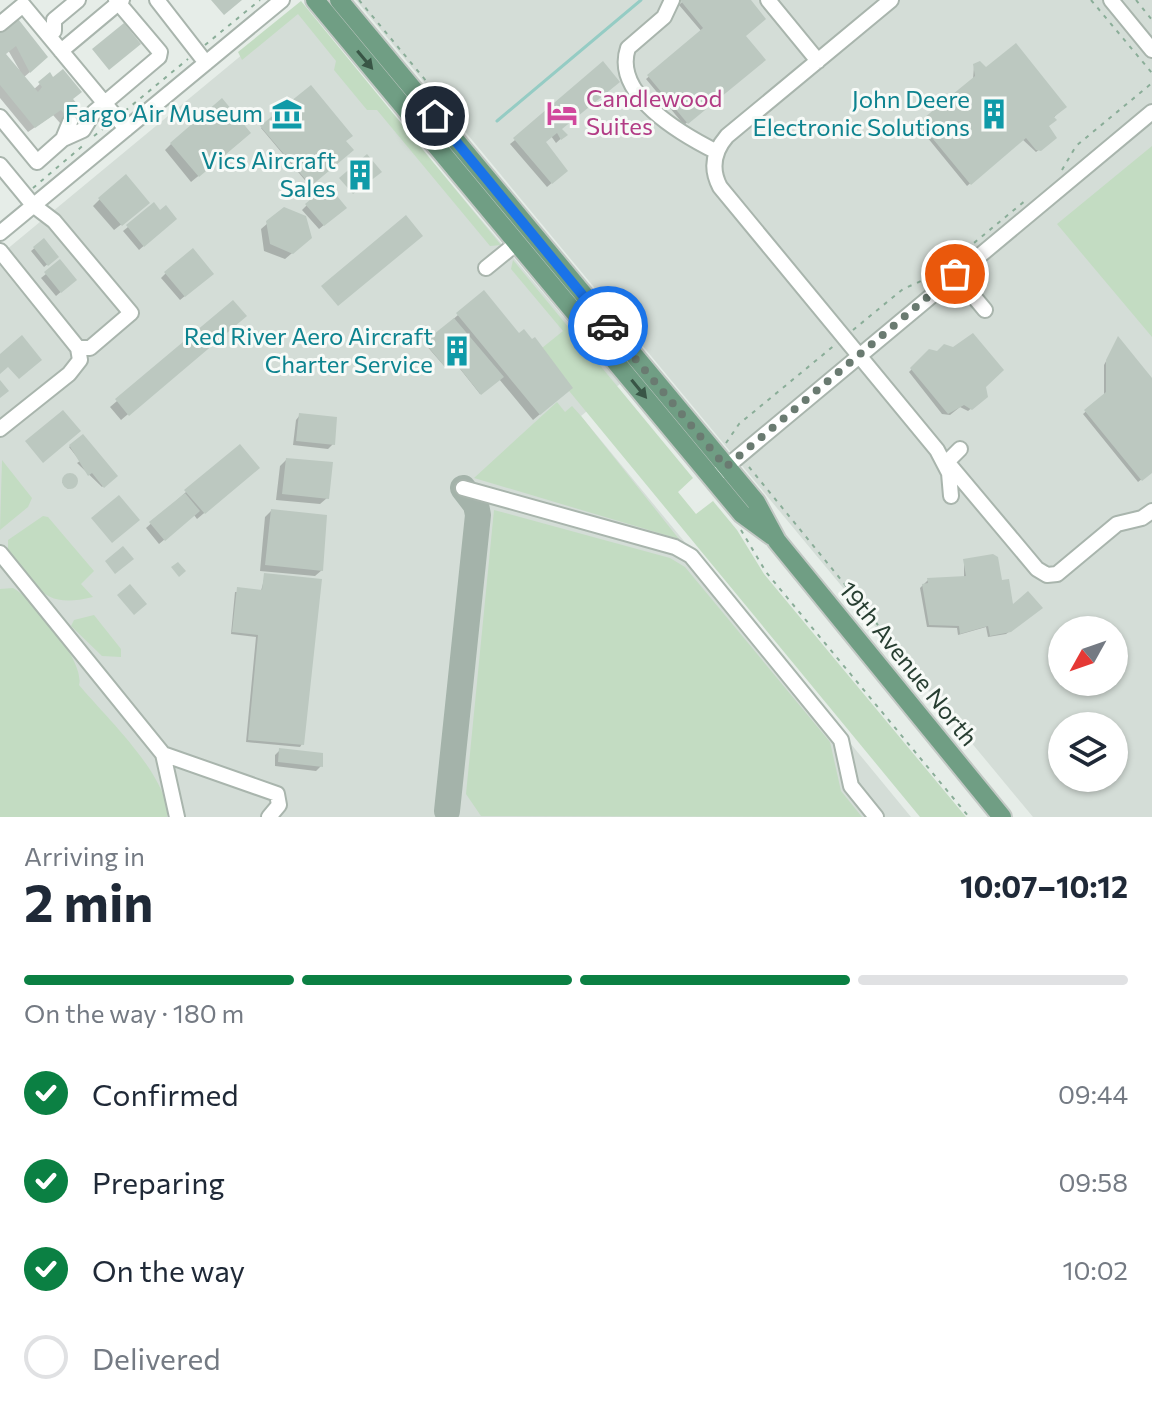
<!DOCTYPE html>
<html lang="en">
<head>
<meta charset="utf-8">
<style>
	:root { --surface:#fff; --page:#f2f2f3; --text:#1f2937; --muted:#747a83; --line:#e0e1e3; --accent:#0b8043 }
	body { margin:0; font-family:Commissioner,sans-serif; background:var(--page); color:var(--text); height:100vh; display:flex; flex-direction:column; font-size:30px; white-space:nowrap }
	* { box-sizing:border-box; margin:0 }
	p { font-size:26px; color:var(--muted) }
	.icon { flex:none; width:44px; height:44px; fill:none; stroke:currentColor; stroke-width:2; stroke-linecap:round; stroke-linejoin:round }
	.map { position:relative; height:817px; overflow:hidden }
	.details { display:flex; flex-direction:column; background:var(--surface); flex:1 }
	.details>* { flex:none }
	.needle { width:52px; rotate:230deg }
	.fabs { position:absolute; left:1048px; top:616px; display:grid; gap:16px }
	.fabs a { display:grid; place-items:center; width:80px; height:80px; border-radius:50%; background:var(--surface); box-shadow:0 2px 6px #0004; font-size:40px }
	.pin { position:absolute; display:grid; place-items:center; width:68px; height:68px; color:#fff; margin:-34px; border:4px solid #fff; border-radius:50%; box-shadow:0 2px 8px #0007 }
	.courier { position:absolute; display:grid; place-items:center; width:80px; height:80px; margin:-40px; border:6px solid #1a73e8; border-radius:50%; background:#fff; color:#222; box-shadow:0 2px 10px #0007 }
	.summary em { font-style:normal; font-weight:700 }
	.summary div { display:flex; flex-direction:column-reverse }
	.summary { display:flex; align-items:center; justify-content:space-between; height:136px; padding:0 24px }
	h1 { font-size:52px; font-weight:700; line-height:60px }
	.bar { display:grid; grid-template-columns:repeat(4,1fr); gap:12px 8px; align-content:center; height:96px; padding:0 24px }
	.bar i { height:10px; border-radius:6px; background:var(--line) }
	.bar .current { background:var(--accent) }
	.bar p { grid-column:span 4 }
	ol { padding:0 24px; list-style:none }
	li { display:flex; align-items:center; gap:24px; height:88px }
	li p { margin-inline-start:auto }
	li .icon { padding:8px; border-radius:50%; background:var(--accent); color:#fff; stroke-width:4 }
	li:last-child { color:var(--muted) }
	li i { width:44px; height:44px; border:4px solid var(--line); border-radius:50% }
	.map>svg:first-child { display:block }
	.built { fill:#d4ddd7; fill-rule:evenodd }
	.green { fill:#c3dcc2 }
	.shadow { fill:#0003; fill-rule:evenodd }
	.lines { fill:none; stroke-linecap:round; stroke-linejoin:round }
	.stream { stroke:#95ccc4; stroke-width:3 }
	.taxiway { stroke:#a4b3aa; stroke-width:26 }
	.building { fill:#bcc8c0 }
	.minor-tunnel { stroke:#c0cac3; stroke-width:14; stroke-dasharray:14 7; stroke-linecap:butt }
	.minor-casing { stroke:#a9b5ad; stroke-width:18 }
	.major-casing { stroke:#c3c9c5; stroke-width:22 }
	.path { stroke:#8aad98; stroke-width:2; stroke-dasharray:4 6; stroke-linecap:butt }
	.minor { stroke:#fff; stroke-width:14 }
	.major { stroke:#709e84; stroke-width:18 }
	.oneway { fill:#395646 }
	.done { stroke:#6a7b71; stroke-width:8; stroke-dasharray:0 14.4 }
	.route { stroke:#1a73e8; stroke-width:10 }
	.labels { text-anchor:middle; stroke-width:6; stroke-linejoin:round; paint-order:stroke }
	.hotel-label { font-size:24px; fill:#b23c85; stroke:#f7faf7; text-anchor:start }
	.culture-label { font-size:24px; fill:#0d838f; stroke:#f7faf7; text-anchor:end }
	.street-label { font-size:24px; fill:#273e31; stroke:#f7faf7 }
</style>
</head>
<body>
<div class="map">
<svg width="1152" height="817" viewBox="0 0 1152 817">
	<rect width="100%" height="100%" fill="#e6ede8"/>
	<path class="built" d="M356 0H1152V817H1033ZM1062 630H1114V682H1062ZM1062 726H1114V778H1062Z
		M301 6 620 384 581 416 911 817H0V255Z"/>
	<path class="green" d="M301 1 501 245 490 246 377 110H367L334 70 336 61 298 14 242 60 238 52Z
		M1152 146V337L1057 224Z
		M513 260 693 478 678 492 696 514 713 501 737 530 764 574 966 817H920L537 352 563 331 511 269Z
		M557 402 565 412 572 406 581 416 679 539 474 478Z
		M2 460 32 498 28 507 0 530Z
		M494 510 670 558 685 567 830 742 841 791 862 817 481 816 466 794Z
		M43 516 48 517 94 571 81 584 93 597C41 610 38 586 8 549V540Z
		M13 588C32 598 86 662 79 685 104 715 171 778 167 817H0V589Z
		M94 615 121 649V657L102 656 71 626 74 620Z"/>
	<path class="shadow" d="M684 0H748L744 36 763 59 684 125 646 79 702 32 679 5Z
		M0 29 39 64 23 78 33 90 50 75 71 100 67 131 53 115 28 132 0 98ZM8 50 20 71 4 54Z
		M974 66 1064 105 1047 126 1051 140 1036 152 1022 139 967 186 918 126 973 80Z
		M310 87 351 150 309 185 261 128Z
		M559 129 565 135 556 143 551 136 543 142 561 175 547 187 510 144 515 140Z
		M242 140 191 182 165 150 171 144Z
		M100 199 141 209 114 230 93 206Z
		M307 205 340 212 319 229 302 210Z
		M170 223 139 250 123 231 128 227Z
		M268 223 303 244 285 259 264 251 261 229Z
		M43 241 56 257 44 267 31 251Z
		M166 273 207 278 180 300 161 278Z
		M46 274 70 284 56 296 41 278Z
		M233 302 238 322 121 420 110 407Z
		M458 315 564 394 533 420 499 379 480 394 453 360 445 367 425 344Z
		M1118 339 1152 381V471L1138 482 1083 414 1104 396V365Z
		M930 351 984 387 983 399 968 411 960 407 950 415 942 414 909 372Z
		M300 415 333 444 328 449 293 445 296 420Z
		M82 436 115 476 102 487 77 463 80 461 69 447Z
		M286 460 327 498 320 504 276 500 280 466Z
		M251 474 197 519 194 515 159 544 146 528 186 492Z
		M71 475 76 481 68 489 62 482Z
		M271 511 322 570 315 576 260 571 265 517Z
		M964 561 1000 583 1012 608 1037 610 1006 634 988 637 986 627 958 635 957 628 927 627 920 588 928 580 964 578Z
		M265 576 302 744 300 747 246 742 256 637 231 634 235 592 261 591Z
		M280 750 321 766 316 771 275 766V755Z"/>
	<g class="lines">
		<path class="stream" d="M497 121 641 0"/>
		<path class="taxiway" d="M447 811 478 515 476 505 463 488"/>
	</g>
	<path class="building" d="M211 0H242L224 15Z
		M680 0H751L766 19 746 36 766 60 688 124 647 75 703 28Z
		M15 15 48 57 30 73 16 46 6 54 38 92 42 87 38 82 50 72 53 77 63 69 82 92 73 99 87 116 74 126 61 110 35 128 0 85V29Z
		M124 23 141 44 109 70 92 49Z
		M1016 43 1067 107 1054 117 1057 120 1049 126 1057 138 1041 151 1036 150 1026 138 971 185 919 122 975 76 973 64 980 61 986 67Z
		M603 61 620 82 562 129 568 135 561 140 557 133 546 142 568 171 552 184 513 138Z
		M311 85 353 136 346 141 354 150 311 186 260 126Z
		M222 98 251 133 199 177 170 143Z
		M367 154 382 172 353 194 339 178Z
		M126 174 150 203 122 226 98 198Z
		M328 185 347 208 324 226 305 204Z
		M154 202 160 210 166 205 177 219 144 247 126 225Z
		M284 207 306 216 312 238 293 254 270 244 266 221Z
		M406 215 423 236 338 306 321 286Z
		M44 238 59 257 48 266 33 247Z
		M193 248 214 274 185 297 164 272Z
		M60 259 77 280 61 293 44 272Z
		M484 290 519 333 524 329 532 339 535 337 573 388 540 415 456 313Z
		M233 300 247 316 129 416 115 399Z
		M454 318 504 377 481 395 454 361 446 368 424 342Z
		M973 333 1004 370 986 387 988 397 972 410 964 405 948 414 910 368 929 349 937 351 944 344 953 347Z
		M22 335 42 360 19 379 8 367 0 374V354Z
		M1118 336 1152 378V473L1142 481 1084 410 1106 392V360Z
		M0 380 9 391 0 398Z
		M63 410 81 431 43 463 25 441Z
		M299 413 337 417 335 445 296 441Z
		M83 434 118 476 104 488 92 473 88 476 69 445Z
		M240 444 260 468 205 514 184 490Z
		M286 458 333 462 329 499 282 494Z
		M62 481a8 8 0 1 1 16 0a8 8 0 1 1-16 0Z
		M185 493 200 511 165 541 149 522Z
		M119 495 140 520 112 543 91 518Z
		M271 509 327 515 323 571 265 565Z
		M123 546 134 559 115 574 105 561Z
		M993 554 998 557 1002 580 1009 579 1013 604 1028 591 1043 608 1011 632 990 636 988 626 960 634 959 626 929 625 922 584 928 583 927 578 966 576 963 559Z
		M178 562 186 571 179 577 171 567Z
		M264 573 322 579 304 745 248 740 258 635 232 632 237 587 262 590Z
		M130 584 147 604 134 615 117 595Z
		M279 748 323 753V767L278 762Z"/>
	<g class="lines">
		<path class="minor-tunnel" d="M70 122 84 112"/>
		<g class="minor-casing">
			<path id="minor" d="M157 0 206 63
				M672 0 664 17 628 48C612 95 683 135 717 152
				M768 0 818 61
				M891 0 727 136C714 151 710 168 720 187L937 450 949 473 951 496
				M1111 0 1152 50
				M0 24 23 5 126 129
				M49 36 54 31V20L78 0
				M61 51 122 0
				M0 117 37 162 63 139 83 130 94 112 159 57 160 52 116 0
				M63 139 70 122
				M0 165 33 205 54 221 131 313 90 348H78
				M0 233 282 0
				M0 251 78 348 80 360 69 374 0 429
				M486 268 518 242
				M955 274 985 310
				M947 462 960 449
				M948 463 1037 569 1047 575 1057 574 1117 524 1142 518 1152 511
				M719 473 1152 112
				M463 488 675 547 691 556 841 740 851 786 876 817
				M0 553 163 754 177 817
				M163 754 277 794 279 805 269 817"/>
		</g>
		<g class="major-casing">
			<path id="major" d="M315 0 742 514 772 536
				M339 0 756 502 777 541 1002 817"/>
		</g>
		<path class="path" d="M359 0 456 117
			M1091 0 1152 73
			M1136 0 1152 20
			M205 45 260 0
			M125 111 188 59
			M94 136 108 125
			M1062 170 1076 146 1152 83
			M33 188 86 143
			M951 262 1026 200
			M853 330 903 289 937 274
			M726 443 739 424 836 344
			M749 467 940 701
			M741 530 766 572 969 817"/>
		<use href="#minor" class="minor"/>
		<use href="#major" class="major"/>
	</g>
	<defs><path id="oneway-solid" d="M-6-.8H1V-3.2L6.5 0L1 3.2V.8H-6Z" transform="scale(2)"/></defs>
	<g class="oneway">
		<use href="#oneway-solid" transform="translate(365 60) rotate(50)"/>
		<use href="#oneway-solid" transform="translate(639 389) rotate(51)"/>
	</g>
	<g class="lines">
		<path class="done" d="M608 326 726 467 955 274"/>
		<path class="route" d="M435 116 608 326"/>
	</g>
	<defs>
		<g id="hotel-bare" transform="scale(2.4)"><path d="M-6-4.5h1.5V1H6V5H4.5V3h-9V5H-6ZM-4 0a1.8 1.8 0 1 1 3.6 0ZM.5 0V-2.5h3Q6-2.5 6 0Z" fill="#d1479c" stroke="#f7faf7" stroke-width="2.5" paint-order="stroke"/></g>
		<g id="museum-bare" transform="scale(2.4)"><path d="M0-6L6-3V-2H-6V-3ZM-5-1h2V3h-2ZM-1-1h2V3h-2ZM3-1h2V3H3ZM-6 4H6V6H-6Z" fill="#0f9aa8" stroke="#f7faf7" stroke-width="2.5" paint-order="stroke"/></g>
		<g id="building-bare" transform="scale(2.4)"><path d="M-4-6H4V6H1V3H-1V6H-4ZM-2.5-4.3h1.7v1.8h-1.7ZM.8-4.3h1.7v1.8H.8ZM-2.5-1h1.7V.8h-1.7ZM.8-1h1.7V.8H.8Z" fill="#0f9aa8" stroke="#f7faf7" stroke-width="2.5" paint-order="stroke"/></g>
	</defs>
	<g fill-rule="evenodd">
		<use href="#hotel-bare" x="562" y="113"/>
		<use href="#museum-bare" x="287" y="114"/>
		<use href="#building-bare" x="994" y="114"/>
		<use href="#building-bare" x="360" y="175"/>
		<use href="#building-bare" x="457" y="351"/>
	</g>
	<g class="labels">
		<g class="hotel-label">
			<text x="586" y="107">Candlewood<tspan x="586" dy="28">Suites</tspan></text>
		</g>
		<g class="culture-label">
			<text x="970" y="108">John Deere<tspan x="970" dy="28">Electronic Solutions</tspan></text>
			<text x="263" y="122">Fargo Air Museum</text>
			<text x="336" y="169">Vics Aircraft<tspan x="336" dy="28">Sales</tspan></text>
			<text x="433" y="345">Red River Aero Aircraft<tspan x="433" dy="28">Charter Service</tspan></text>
		</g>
		<g class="street-label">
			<text transform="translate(908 664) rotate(51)" y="8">19th Avenue North</text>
		</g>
	</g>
</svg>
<div class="fabs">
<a><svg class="needle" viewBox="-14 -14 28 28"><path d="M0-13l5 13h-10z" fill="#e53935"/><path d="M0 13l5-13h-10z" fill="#747a83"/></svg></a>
<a><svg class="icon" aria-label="layers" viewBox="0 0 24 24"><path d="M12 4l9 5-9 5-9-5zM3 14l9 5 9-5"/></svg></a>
</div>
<div class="pin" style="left:955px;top:274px;background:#ea580c"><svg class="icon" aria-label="bag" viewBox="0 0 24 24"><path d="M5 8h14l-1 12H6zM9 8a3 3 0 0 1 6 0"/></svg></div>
<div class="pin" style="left:435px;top:116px;background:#1f2937"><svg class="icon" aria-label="home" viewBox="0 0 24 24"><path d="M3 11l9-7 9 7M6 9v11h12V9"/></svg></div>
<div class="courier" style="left:608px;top:326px"><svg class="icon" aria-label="car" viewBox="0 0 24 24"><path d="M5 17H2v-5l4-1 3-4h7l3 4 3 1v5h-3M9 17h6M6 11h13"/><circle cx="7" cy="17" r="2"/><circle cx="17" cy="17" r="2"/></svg></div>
</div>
<section class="details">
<div class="summary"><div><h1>2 min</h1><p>Arriving in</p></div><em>10:07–10:12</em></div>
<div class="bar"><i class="current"></i><i class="current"></i><i class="current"></i><i></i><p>On the way · 180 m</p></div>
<ol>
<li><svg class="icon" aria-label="check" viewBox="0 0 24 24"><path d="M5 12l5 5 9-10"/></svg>Confirmed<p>09:44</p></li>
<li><svg class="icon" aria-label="check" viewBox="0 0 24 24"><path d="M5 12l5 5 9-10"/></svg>Preparing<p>09:58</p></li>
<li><svg class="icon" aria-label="check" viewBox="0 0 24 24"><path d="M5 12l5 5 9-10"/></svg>On the way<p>10:02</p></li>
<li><i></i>Delivered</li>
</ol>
</section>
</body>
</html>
